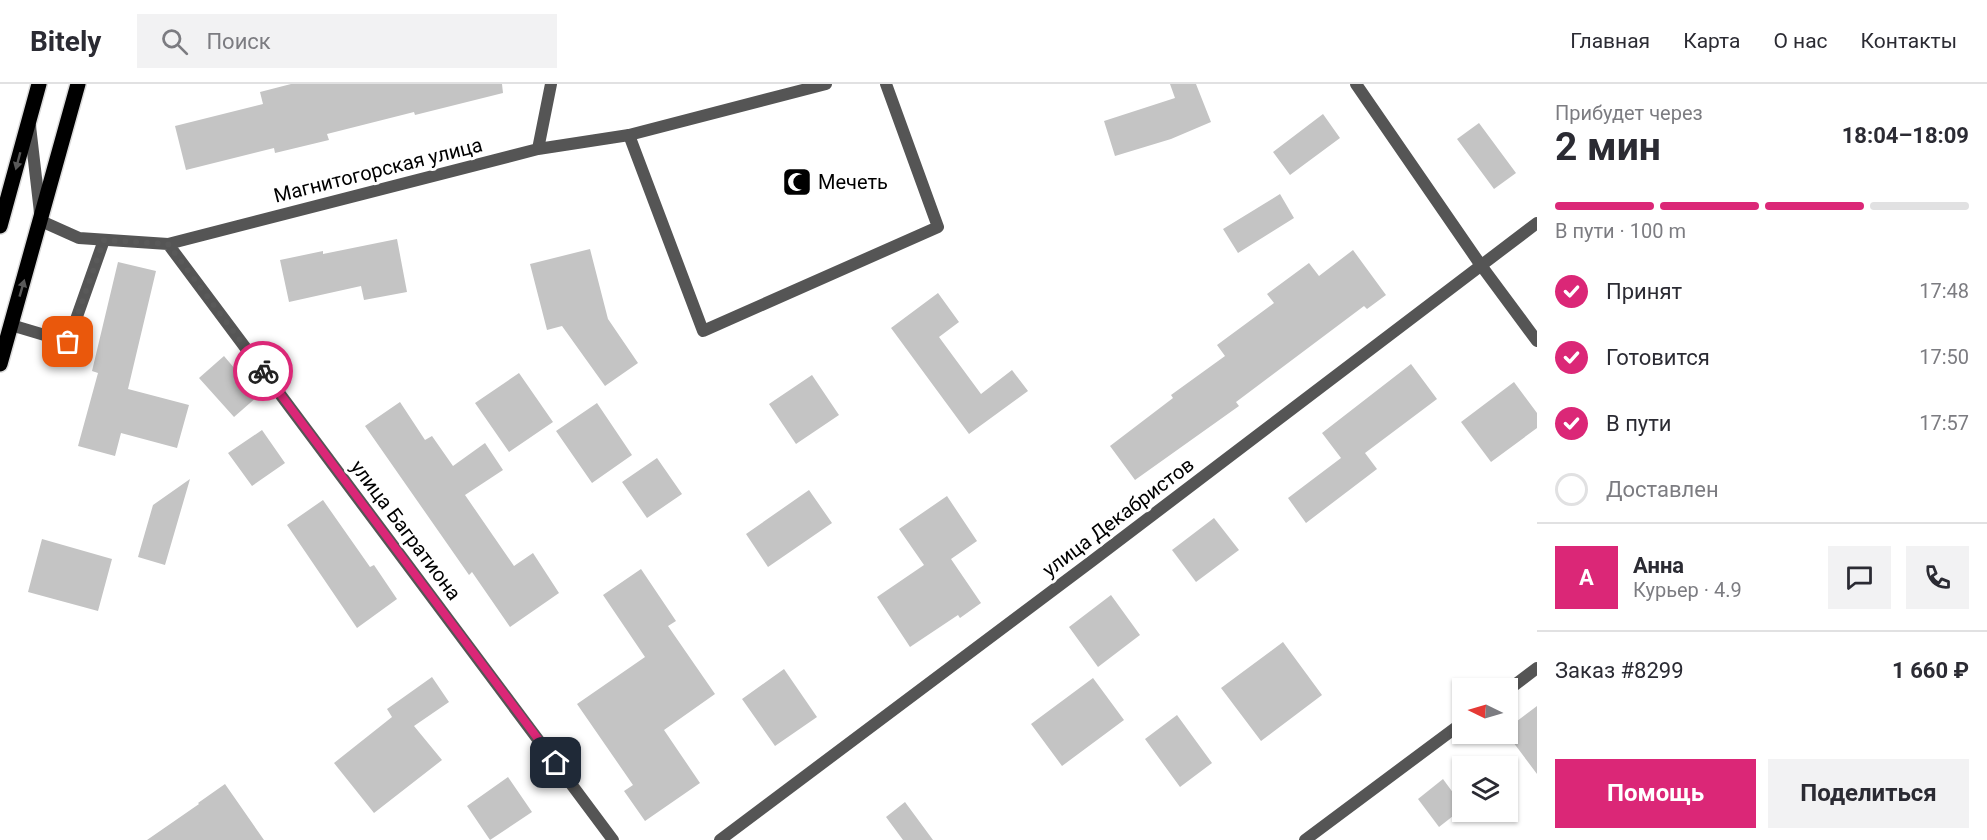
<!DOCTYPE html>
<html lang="ru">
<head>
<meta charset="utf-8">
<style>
	:root { --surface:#fff; --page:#f2f2f3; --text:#2b2b33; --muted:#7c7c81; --line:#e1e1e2; --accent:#db2777 }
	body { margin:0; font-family:Roboto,sans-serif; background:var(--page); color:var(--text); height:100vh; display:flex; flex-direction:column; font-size:22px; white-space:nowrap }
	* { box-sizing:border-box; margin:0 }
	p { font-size:20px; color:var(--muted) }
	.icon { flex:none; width:33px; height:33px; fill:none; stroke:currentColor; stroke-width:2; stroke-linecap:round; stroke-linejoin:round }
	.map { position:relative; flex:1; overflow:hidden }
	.side { display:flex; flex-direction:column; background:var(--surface); width:450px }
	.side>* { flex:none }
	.needle { width:39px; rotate:275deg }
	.fabs { position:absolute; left:1452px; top:594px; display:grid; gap:12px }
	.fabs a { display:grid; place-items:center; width:66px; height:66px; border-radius:0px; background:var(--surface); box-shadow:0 2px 4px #0004; font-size:30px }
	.pin { position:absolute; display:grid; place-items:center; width:51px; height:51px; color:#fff; margin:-26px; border-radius:12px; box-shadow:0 3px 9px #0006 }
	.courier { position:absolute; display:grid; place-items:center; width:60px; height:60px; margin:-30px; border:4px solid #db2777; border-radius:50%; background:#fff; color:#222; box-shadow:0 2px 8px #0007 }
	.headline em { font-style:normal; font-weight:700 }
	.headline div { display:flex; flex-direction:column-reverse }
	.headline { display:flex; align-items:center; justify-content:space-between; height:102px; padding:0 18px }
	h1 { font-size:39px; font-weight:700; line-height:45px }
	.bar { display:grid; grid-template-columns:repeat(4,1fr); gap:9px 6px; align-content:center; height:72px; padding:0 18px }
	.bar i { height:8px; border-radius:4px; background:var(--line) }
	.bar .current { background:var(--accent) }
	.bar p { grid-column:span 4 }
	.line { display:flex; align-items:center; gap:15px; padding:0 18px; border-top:2px solid var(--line) }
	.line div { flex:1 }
	.round { display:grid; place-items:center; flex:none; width:63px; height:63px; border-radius:0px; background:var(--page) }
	ol { padding:0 18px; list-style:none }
	li { display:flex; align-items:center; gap:18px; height:66px }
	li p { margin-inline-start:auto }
	li .icon { padding:6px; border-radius:50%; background:var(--accent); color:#fff; stroke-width:4 }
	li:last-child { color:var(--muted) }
	li i { width:33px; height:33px; border:3px solid var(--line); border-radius:50% }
	.cta { display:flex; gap:12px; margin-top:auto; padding:12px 18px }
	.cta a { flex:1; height:69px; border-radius:0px; background:var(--accent); color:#fff; font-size:24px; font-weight:700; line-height:69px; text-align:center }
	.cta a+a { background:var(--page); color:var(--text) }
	header { display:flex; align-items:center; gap:36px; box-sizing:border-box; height:84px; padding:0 30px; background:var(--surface); border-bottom:2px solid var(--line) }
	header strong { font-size:28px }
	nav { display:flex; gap:33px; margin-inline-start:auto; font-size:21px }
	.search { width:420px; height:54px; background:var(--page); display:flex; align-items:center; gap:15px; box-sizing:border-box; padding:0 21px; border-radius:0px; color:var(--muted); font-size:22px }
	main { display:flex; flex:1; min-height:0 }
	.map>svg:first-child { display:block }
	.building { fill:#c4c4c4 }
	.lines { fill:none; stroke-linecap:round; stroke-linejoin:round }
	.primary-casing { stroke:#dbdbdb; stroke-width:18 }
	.service { stroke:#555; stroke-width:12 }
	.minor { stroke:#555; stroke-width:12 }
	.primary { stroke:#000; stroke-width:15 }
	.oneway { fill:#595959 }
	.done { stroke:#595959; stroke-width:6; stroke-dasharray:0 10.8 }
	.route { stroke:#db2777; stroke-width:8 }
	.labels { text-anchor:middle; stroke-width:6; stroke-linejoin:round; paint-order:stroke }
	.street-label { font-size:20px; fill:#000; stroke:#fff }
	.poi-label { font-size:20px; fill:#000; stroke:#fff; text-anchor:start }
</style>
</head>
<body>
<header>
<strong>Bitely</strong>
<div class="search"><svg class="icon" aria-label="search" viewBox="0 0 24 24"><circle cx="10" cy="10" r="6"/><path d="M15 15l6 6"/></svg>Поиск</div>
<nav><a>Главная</a><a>Карта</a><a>О нас</a><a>Контакты</a></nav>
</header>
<main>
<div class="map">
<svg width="1537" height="756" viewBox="0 0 1537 756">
	<rect width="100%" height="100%" fill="#fff"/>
	<path class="building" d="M291 0H502L503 9 415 31 414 28 327 50 329 56 275 69 274 64 186 86 175 42 263 20 260 8Z
		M1170 0H1196L1211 38 1171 55 1115 72 1104 37 1175 14Z
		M1323 30 1340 54 1290 91 1273 68Z
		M1479 39 1516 89 1494 105 1457 55Z
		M1280 110 1294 134 1238 169 1223 145Z
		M397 155 407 208 364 216 361 202 289 218 280 176 323 167V170Z
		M590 165 608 235 638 279 605 302 562 242 547 246 530 180Z
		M1353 166 1386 211 1367 225 1364 222 1236 318 1239 322 1135 396 1110 362 1173 314 1171 311 1225 272 1217 261 1274 219 1267 210 1309 179 1319 192Z
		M118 178 156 187 128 305 189 321 177 364 121 349 115 372 78 362 98 289 92 287Z
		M938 209 959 238 939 253 981 310 1012 286 1028 307 969 350 891 244Z
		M224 272 258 312 234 333 199 294Z
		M1411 280 1437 315 1365 369 1377 385 1306 439 1288 414 1341 374 1322 349Z
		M519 289 553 338 509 368 475 319Z
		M812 291 839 331 796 360 769 320Z
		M1514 298 1537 329V344L1491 378 1461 338Z
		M400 318 425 356 432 352 453 382 485 359 503 386 465 411 514 482 533 469 559 509 510 543 472 488 469 491 365 342Z
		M597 319 632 371 592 399 556 347Z
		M262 346 285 379 252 402 228 369Z
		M657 374 682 410 647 434 622 398Z
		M190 395 165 481 138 473 153 421Z
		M809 406 832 439 768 483 746 450Z
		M947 412 977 457 951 475 981 519 960 534 958 531 910 563 877 513 924 481 899 445Z
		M323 416 370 483 374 481 397 515 357 544 287 441Z
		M1214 434 1239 466 1196 498 1172 466Z
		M42 455 112 475 98 527 28 508Z
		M641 485 676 537 668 542 715 610 664 646 700 699 645 737 624 707 633 701 577 620 645 573 603 511Z
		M1111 511 1140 551 1098 583 1069 543Z
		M1283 558 1322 611 1261 657 1221 604Z
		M784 585 817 633 775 662 742 615Z
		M432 593 449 618 414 642 442 676 374 729 334 679 392 633 387 625Z
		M1093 594 1124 636 1062 682 1031 640Z
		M1537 622V690L1507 650 1508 644Z
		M1177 631 1212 679 1180 703 1145 655Z
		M508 693 532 728 490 756 467 722Z
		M1443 695 1462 721V725L1439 743 1418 715Z
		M225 700 264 756H147L199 720 198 719Z
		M905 718 933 756H903L886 733Z"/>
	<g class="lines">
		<g class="primary-casing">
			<path id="primary" d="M0 142 39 0
				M0 280 78 0"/>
		</g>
		<path class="service" d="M629 51 703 247 938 143 886 0
			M11 241 68 258 104 156"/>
		<path class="minor" d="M1356 0 1480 180 1537 257
			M30 42 41 137 79 154 168 160 538 65 629 51 826 0
			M538 65 551 0
			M168 160 613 756
			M1508 606 1537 584
			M720 756 1092 477 1537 139
			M1305 756 1462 639"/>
		<use href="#primary" class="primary"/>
	</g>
	<defs><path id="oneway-solid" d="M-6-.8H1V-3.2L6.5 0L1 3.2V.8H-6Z" transform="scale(1.5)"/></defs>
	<g class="oneway">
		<use href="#oneway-solid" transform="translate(18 77) rotate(105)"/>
		<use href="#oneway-solid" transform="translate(22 204) rotate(-74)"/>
	</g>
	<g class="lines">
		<path class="done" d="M68 258 104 156 168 160 263 287"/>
		<path class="route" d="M263 287 556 679"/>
	</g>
	<defs>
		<g id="mosque-square" transform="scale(1.5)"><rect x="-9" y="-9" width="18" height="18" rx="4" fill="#000" stroke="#fff"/><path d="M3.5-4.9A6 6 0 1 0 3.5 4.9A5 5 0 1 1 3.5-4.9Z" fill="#fff"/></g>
	</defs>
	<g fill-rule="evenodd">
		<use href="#mosque-square" x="797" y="98"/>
	</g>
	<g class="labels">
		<g class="street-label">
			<text transform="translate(378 86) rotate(-14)" y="7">Магнитогорская улица</text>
			<text transform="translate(1118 433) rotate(-37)" y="7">улица Декабристов</text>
			<text transform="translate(406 446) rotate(53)" y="7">улица Багратиона</text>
		</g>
		<g class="poi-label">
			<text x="818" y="105">Мечеть</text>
		</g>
	</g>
</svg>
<div class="fabs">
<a><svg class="needle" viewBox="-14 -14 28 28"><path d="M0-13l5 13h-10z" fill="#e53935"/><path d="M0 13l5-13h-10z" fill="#7c7c81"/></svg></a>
<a><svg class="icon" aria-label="layers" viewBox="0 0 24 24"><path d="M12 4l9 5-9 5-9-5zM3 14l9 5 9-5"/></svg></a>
</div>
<div class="pin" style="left:68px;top:258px;background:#ea580c"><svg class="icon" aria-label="bag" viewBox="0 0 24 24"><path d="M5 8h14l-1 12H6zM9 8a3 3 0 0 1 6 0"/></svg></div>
<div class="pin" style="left:556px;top:679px;background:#1f2937"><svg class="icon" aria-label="home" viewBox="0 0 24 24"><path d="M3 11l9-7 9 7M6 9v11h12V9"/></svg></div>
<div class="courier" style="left:263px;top:287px"><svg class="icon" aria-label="bike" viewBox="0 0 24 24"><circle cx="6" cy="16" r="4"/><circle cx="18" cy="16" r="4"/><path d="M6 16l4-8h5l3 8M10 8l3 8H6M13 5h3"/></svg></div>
</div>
<section class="side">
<div class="headline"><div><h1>2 мин</h1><p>Прибудет через</p></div><em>18:04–18:09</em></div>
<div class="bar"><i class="current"></i><i class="current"></i><i class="current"></i><i></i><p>В пути · 100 m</p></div>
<ol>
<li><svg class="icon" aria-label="check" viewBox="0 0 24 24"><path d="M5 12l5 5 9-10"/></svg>Принят<p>17:48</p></li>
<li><svg class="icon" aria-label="check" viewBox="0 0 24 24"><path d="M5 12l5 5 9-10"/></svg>Готовится<p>17:50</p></li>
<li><svg class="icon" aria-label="check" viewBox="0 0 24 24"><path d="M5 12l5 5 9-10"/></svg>В пути<p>17:57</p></li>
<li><i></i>Доставлен</li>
</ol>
<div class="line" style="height:108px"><b class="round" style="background:var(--accent);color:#fff">А</b><div><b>Анна</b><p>Курьер · 4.9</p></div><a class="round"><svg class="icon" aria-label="chat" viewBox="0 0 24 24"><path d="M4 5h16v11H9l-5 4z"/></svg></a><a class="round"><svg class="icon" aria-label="phone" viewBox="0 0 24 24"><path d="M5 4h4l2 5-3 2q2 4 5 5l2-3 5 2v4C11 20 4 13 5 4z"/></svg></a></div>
<div class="line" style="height:78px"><div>Заказ #8299</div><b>1 660 ₽</b></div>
<div class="cta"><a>Помощь</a><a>Поделиться</a></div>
</section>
</main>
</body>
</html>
